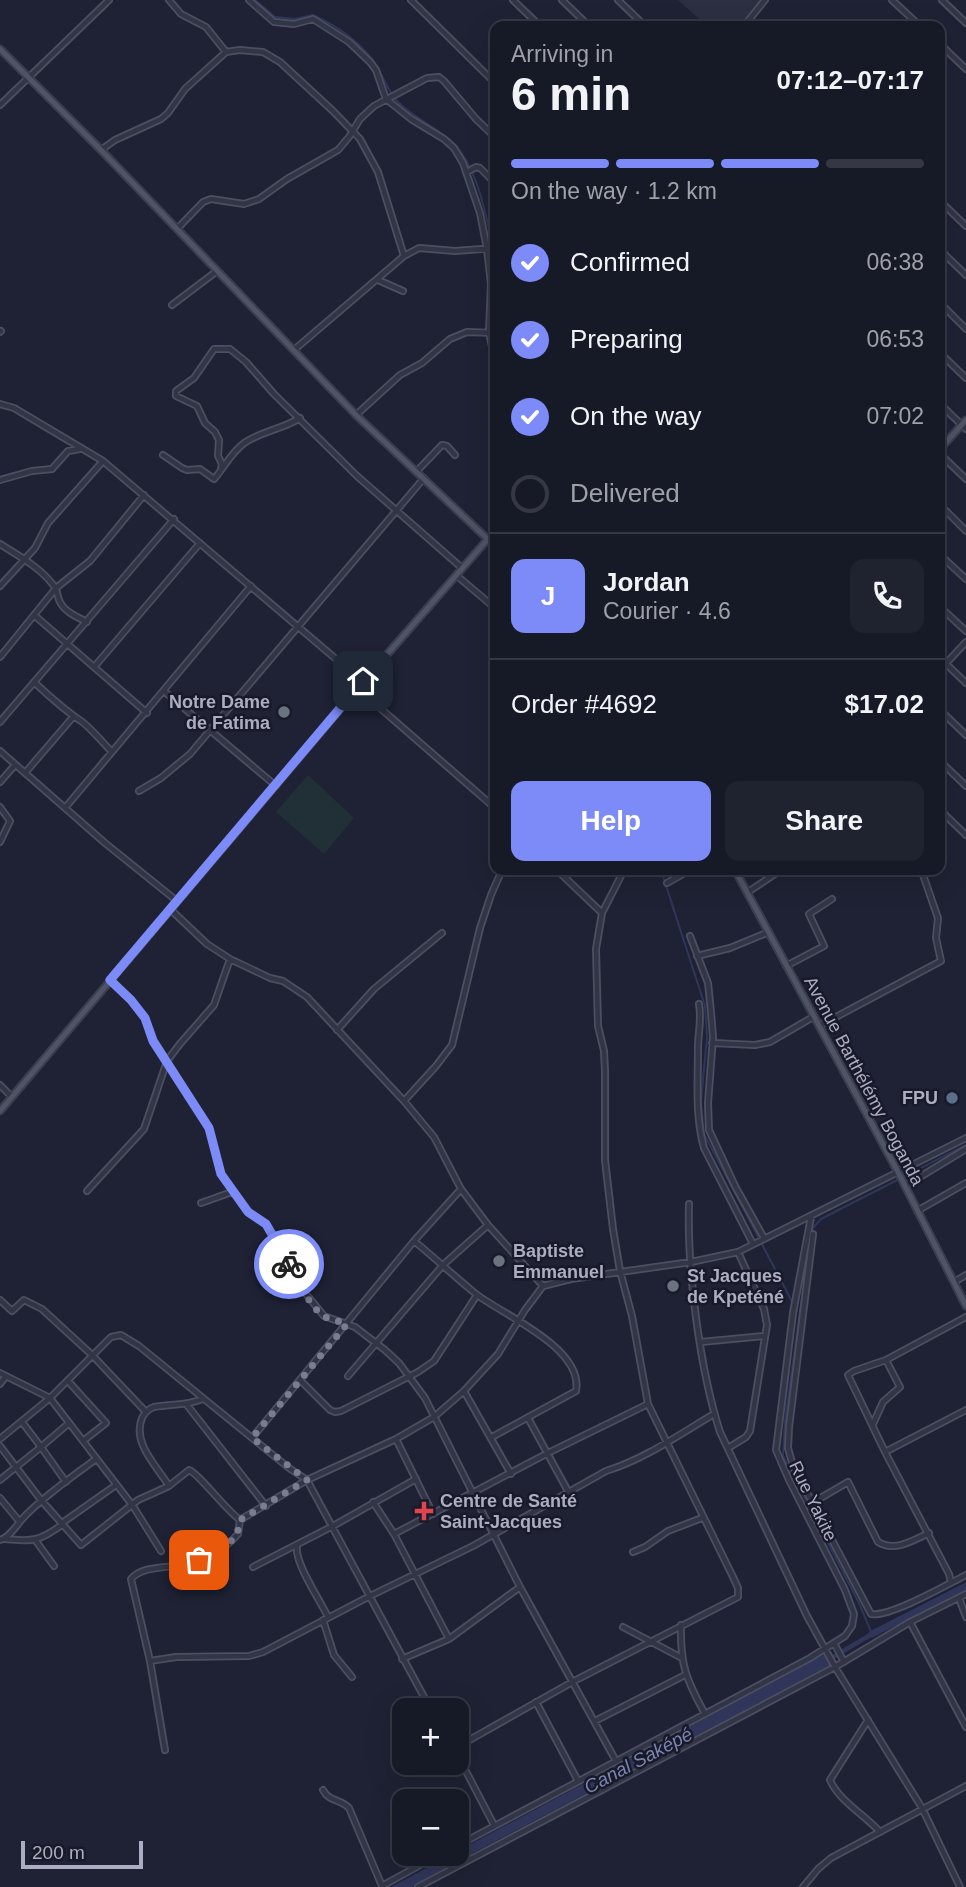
<!DOCTYPE html>
<html lang="en">
<head>
<meta charset="utf-8">
<style>
	:root { --surface:#161a27; --page:#1f232f; --text:#f1f3f6; --muted:#9ea1a7; --line:#353844; --accent:#7c8bf7 }
	body { margin:0; font-family:Helvetica,sans-serif; background:var(--page); color:var(--text); height:100vh; display:flex; flex-direction:column; font-size:26px; white-space:nowrap }
	* { box-sizing:border-box; margin:0 }
	p { font-size:23px; color:var(--muted) }
	.icon { flex:none; width:38px; height:38px; fill:none; stroke:currentColor; stroke-width:2; stroke-linecap:round; stroke-linejoin:round }
	.map { position:relative; flex:1; overflow:hidden }
	.panel { position:absolute; left:490px; top:21px; width:455px; height:854px; display:flex; flex-direction:column; background:var(--surface); border-radius:14px; box-shadow:0 7px 28px #0002,0 0 0 2px var(--line) }
	.panel>* { flex:none }
	.tools { position:absolute; left:392px; top:1698px; display:grid; gap:14px }
	.tools a { display:grid; place-items:center; width:77px; height:77px; border-radius:14px; background:var(--surface); box-shadow:0 7px 28px #0002,0 0 0 2px var(--line); font-size:35px }
	.scale { position:absolute; left:21px; bottom:18px; width:122px; box-sizing:border-box; padding-left:7px; border:4px solid #abaec3; border-top:0; font-size:19px; line-height:24px; white-space:nowrap; color:#abaec3; -webkit-text-stroke:5px #181a29; paint-order:stroke }
	.pin { position:absolute; display:grid; place-items:center; width:60px; height:60px; color:#fff; margin:-30px; border-radius:14px; box-shadow:0 4px 10px #0006 }
	.courier { position:absolute; display:grid; place-items:center; width:70px; height:70px; margin:-35px; border:5px solid #7c8bf7; border-radius:50%; background:#fff; color:#222; box-shadow:0 2px 9px #0007 }
	.headline em { font-style:normal; font-weight:800 }
	.headline div { display:flex; flex-direction:column-reverse }
	.headline { display:flex; align-items:center; justify-content:space-between; height:119px; padding:0 21px }
	h1 { font-size:46px; font-weight:800; line-height:52px }
	.bar { display:grid; grid-template-columns:repeat(4,1fr); gap:10px 7px; align-content:center; height:84px; padding:0 21px }
	.bar i { height:9px; border-radius:5px; background:var(--line) }
	.bar .active { background:var(--accent) }
	.bar p { grid-column:span 4 }
	.line { display:flex; align-items:center; gap:18px; padding:0 21px; border-top:2px solid var(--line) }
	.line div { flex:1 }
	.round { display:grid; place-items:center; flex:none; width:74px; height:74px; border-radius:14px; background:var(--page) }
	ol { padding:0 21px; list-style:none }
	li { display:flex; align-items:center; gap:21px; height:77px }
	li p { margin-inline-start:auto }
	li .icon { padding:7px; border-radius:50%; background:var(--accent); color:#fff; stroke-width:4 }
	li:last-child { color:var(--muted) }
	li i { width:38px; height:38px; border:4px solid var(--line); border-radius:50% }
	.button { display:flex; gap:14px; margin-top:auto; padding:14px 21px }
	.button a { flex:1; height:80px; border-radius:14px; background:var(--accent); color:#fff; font-size:28px; font-weight:800; line-height:80px; text-align:center }
	.button a+a { background:var(--page); color:var(--text) }
	.map>svg:first-child { display:block }
	.airport { fill:#2c2f42 }
	.green { fill:#213037 }
	.water { fill:#30365a }
	.lines { fill:none; stroke-linecap:round; stroke-linejoin:round }
	.stream { stroke:#30365a; stroke-width:2 }
	.canal { stroke:#30365a; stroke-width:4.5 }
	.river { stroke:#30365a; stroke-width:7 }
	.minor-casing { stroke:#4c4f61; stroke-width:8 }
	.major-casing { stroke:#3b3e4f; stroke-width:9 }
	.minor { stroke:#323545; stroke-width:4.5 }
	.major { stroke:#4f5366; stroke-width:5 }
	.done { stroke:#7a7d91; stroke-width:7; stroke-dasharray:0 12.6 }
	.route { stroke:#7c8bf7; stroke-width:9 }
	.worship-dot { fill:#6b7280; stroke:#181a29; stroke-width:2.5 }
	.service-dot { fill:#5c6f8a; stroke:#181a29; stroke-width:2.5 }
	.health-dot { fill:#e0444e; stroke:#181a29; stroke-width:2.5 }
	.labels { text-anchor:middle; stroke-width:5; stroke-linejoin:round; paint-order:stroke }
	.poi-label { font-size:18px; font-weight:bold; fill:#abaec3; stroke:#181a29; text-anchor:start }
	.street-label { font-size:18px; fill:#abaec3; stroke:#181a29 }
	.water-label { font-size:19px; font-style:italic; fill:#7b84b0; stroke:#181a29 }
</style>
</head>
<body>
<div class="map">
<svg width="966" height="1887" viewBox="0 0 966 1887">
	<rect width="100%" height="100%" fill="#1e2234"/>
	<path class="airport" d="M678 0H761L740 26H707Z"/>
	<path class="green" d="M308 775 354 818 324 854 276 812Z"/>
	<path class="water" d="M825 1654 831 1665 471 1854 412 1887H391Z"/>
	<g class="lines">
		<path class="stream" d="M255 0 275 17 295 19 313 15C337 26 364 44 378 68 384 79 388 91 397 101 412 117 436 127 452 142 478 167 485 213 493 246
			M494 251 495 261
			M495 337V341
			M661 870 705 1006 707 1037 701 1101 704 1134 797 1311
			M872 1634 859 1603 783 1456 785 1421 811 1230 821 1219 966 1145"/>
		<path class="canal" d="M828 1660 872 1634"/>
		<path class="river" d="M872 1634 966 1586"/>
		<g class="minor-casing">
			<path id="minor" d="M169 0 181 14 206 27 226 52
				M249 0 274 22 294 24 313 19 349 42 370 62 376 70 386 99 411 119 444 139 454 148 463 163 480 213 487 249 491 284 489 332 495 362
				M411 0 495 83
				M513 0 540 26
				M562 0 589 26
				M618 0 645 26
				M892 0 920 26
				M942 0 966 23
				M749 20 755 26
				M744 26 765 0
				M940 44 966 69
				M0 105 109 0
				M101 150 115 140 161 119 168 113 185 89 226 52 240 50 263 52 280 62 333 111 360 139 378 172 404 256
				M467 172 476 167 480 168 495 183
				M940 201 966 226
				M177 229 203 202 211 199 244 204 259 199 287 179 338 150 349 137 360 119 374 106 427 78 439 77 444 81 476 119 495 137
				M940 250 966 275
				M378 280 403 291
				M940 303 966 329
				M172 305 217 271
				M0 332 1 331
				M294 350 404 256 419 248 455 251 495 248
				M940 353 966 378
				M0 404 14 408 103 461 363 682
				M940 404 966 429
				M356 415 400 375 422 363 450 339 467 332 495 333
				M940 454 966 479
				M163 455 182 468 187 470 200 469 214 479C224 468 231 453 243 444 258 432 281 430 300 418
				M221 469 222 464 218 456 219 440 215 432 205 423 197 406 176 396V391L194 378 214 349H230L246 362 274 394 357 476 462 568
				M417 471 442 445 447 446 455 455
				M0 480 32 471 52 469 68 451 80 449
				M940 505 966 531
				M487 540 495 530
				M0 544C19 556 41 568 54 586 58 591 57 597 60 602 65 612 77 617 87 622
				M940 555 966 579
				M456 575 495 608
				M0 586 35 548 48 523 103 461
				M940 607 966 631
				M34 615 147 713
				M0 657 56 588 90 561 144 495
				M940 658 966 683
				M95 666 200 543
				M940 670 966 642
				M34 682C49 696 64 710 81 721 90 727 103 743 112 752
				M357 688 495 808
				M165 692 276 786
				M940 710 966 735
				M0 722 174 519
				M0 751 105 843 177 901
				M940 761 966 786
				M25 773 73 717
				M0 782 15 765
				M139 791 161 778 190 754 424 478
				M0 807 10 821 0 842
				M65 808 251 586
				M940 810 966 835
				M557 870 602 913
				M667 883 690 870
				M748 892 781 870
				M170 909 207 944 230 959 270 978 283 981 307 997 404 1101 434 1137 461 1189 488 1225 543 1286
				M690 936 708 983 711 1012 713 1037 708 1103 709 1130 735 1186 764 1238
				M697 956 730 948 769 932
				M786 966 824 946 809 914 832 899
				M110 980 131 1000 145 1018 154 1041 209 1128 221 1174 249 1212 266 1224 306 1294 324 1316 355 1327 385 1350 399 1363 425 1398 520 1587 616 1761
				M699 1004C702 1019 698 1033 698 1048 698 1081 695 1116 704 1148L753 1244
				M819 1026 941 961 936 938 938 918 922 872
				M337 1030 374 989 442 933
				M712 1043 755 1045 770 1042 813 1017
				M0 1085 12 1097
				M404 1101 436 1066 452 1045 480 928 491 895 502 870
				M905 1186 966 1149
				M87 1191 144 1129 167 1061 179 1045 214 1005 230 959
				M201 1203 232 1192
				M689 1204C687 1270 700 1370 720 1432L807 1616 835 1667 922 1808 960 1887
				M917 1211 966 1183
				M813 1234 789 1427 788 1448 793 1466 871 1614C889 1618 948 1584 966 1575
				M414 1241C435 1258 455 1277 476 1294 503 1315 584 1348 576 1391L492 1437
				M954 1282 966 1275
				M0 1300 12 1311 24 1300 42 1309 92 1355 145 1411
				M701 1342 764 1336
				M0 1373 50 1398 133 1506 161 1551
				M348 1376 443 1265 488 1225
				M68 1381 106 1423 83 1441
				M301 1381 330 1410 335 1412 341 1411 418 1372 434 1361 477 1295
				M0 1384 6 1376
				M464 1391 511 1474
				M187 1405 266 1506
				M528 1418 569 1493
				M22 1422 41 1447 69 1423
				M873 1424 883 1402 900 1387 886 1360
				M252 1438 414 1241 461 1189
				M0 1439 50 1398 111 1337 121 1335 139 1346 289 1468 307 1480 431 1710
				M396 1439 433 1514
				M0 1446 41 1500 81 1545 138 1500 169 1486 189 1470C198 1473 226 1510 240 1520L307 1480 396 1439 434 1417 464 1391 498 1354 525 1310 543 1286 571 1279 691 1262 738 1252 966 1138
				M728 1448 746 1437 750 1431 767 1325 764 1309 738 1252
				M885 1452 966 1410
				M0 1480 41 1447 66 1482
				M169 1486C156 1465 132 1443 142 1418 145 1412 148 1409 154 1407 172 1404 184 1406 203 1399
				M0 1498 19 1521
				M373 1502 394 1534 449 1639
				M812 1503 848 1482 878 1542C895 1552 912 1541 929 1533
				M62 1523 116 1485
				M394 1534 548 1453 648 1404
				M5 1539C33 1542 40 1541 63 1524
				M0 1540C11 1537 18 1522 27 1514 48 1493 72 1477 96 1459
				M36 1541 54 1566
				M297 1546C294 1562 320 1600 328 1617
				M633 1552 645 1547 668 1531 702 1518
				M253 1567 333 1526 416 1479
				M951 1582 949 1574 885 1452 848 1375 854 1371 886 1360 966 1317
				M959 1598 966 1617
				M323 1620 334 1655 352 1677
				M910 1622 966 1727
				M681 1625C680 1665 686 1679 705 1714
				M623 1627 680 1657
				M834 1643 844 1662
				M402 1659 449 1639 520 1587
				M150 1661 176 1657 249 1656 263 1652 370 1596 473 1546 606 1471C645 1459 680 1434 714 1414
				M536 1702 578 1781
				M868 1720 830 1780C839 1801 865 1815 880 1832
				M595 1721 685 1675
				M457 1747 574 1681 738 1597V1588L733 1577 648 1404 632 1316 620 1271 613 1229 605 1160V1071L604 1051 598 1026 596 949 602 913 624 870
				M165 1750 150 1661 131 1579C144 1564 172 1569 190 1563 208 1558 226 1548 238 1534L240 1520
				M457 1754 494 1825
				M323 1790C329 1802 341 1799 349 1808L382 1886
				M457 1846 810 1658 845 1636 852 1626 854 1614 845 1590 789 1480 776 1450 793 1313 811 1217
				M382 1886 442 1853
				M418 1887 835 1667 910 1622 966 1594
				M803 1887 818 1869 831 1858 966 1786"/>
		</g>
		<g class="major-casing">
			<path id="major" d="M0 49 101 150 356 415 495 546
				M940 449 966 420
				M735 870 898 1172 966 1306
				M0 1111 363 682 487 540"/>
		</g>
		<use href="#minor" class="minor"/>
		<use href="#major" class="major"/>
	</g>
	<g class="lines">
		<path class="done" d="M199 1560C218 1551 239 1543 240 1520L307 1480 252 1438 347 1324C340 1321 331 1320 325 1317 310 1308 297 1279 289 1264"/>
		<path class="route" d="M289 1264 266 1224 248 1212 221 1174 209 1128 153 1041 145 1018 131 1000 110 980 363 681"/>
	</g>
	<g class="worship-dot">
		<circle cx="284" cy="712" r="7"/>
		<circle cx="499" cy="1261" r="7"/>
		<circle cx="673" cy="1286" r="7"/>
	</g>
	<circle class="service-dot" cx="952" cy="1098" r="7"/>
	<path class="health-dot" d="M420.5 1500.5h7v7h7v7h-7v7h-7v-7h-7v-7h7z"/>
	<g class="labels">
		<g class="poi-label">
			<text x="270" y="708" text-anchor="end">Notre Dame<tspan x="270" dy="21">de Fatima</tspan></text>
			<text x="938" y="1104" text-anchor="end">FPU</text>
			<text x="513" y="1257">Baptiste<tspan x="513" dy="21">Emmanuel</tspan></text>
			<text x="687" y="1282">St Jacques<tspan x="687" dy="21">de Kpeténé</tspan></text>
			<text x="440" y="1507">Centre de Santé<tspan x="440" dy="21">Saint-Jacques</tspan></text>
		</g>
		<g class="street-label">
			<text transform="translate(864 1081) rotate(62)" y="6">Avenue Barthélémy Boganda</text>
			<text transform="translate(813 1501) rotate(64)" y="6">Rue Yakite</text>
		</g>
		<g class="water-label">
			<text transform="translate(638 1760) rotate(-28)" y="7">Canal Saképé</text>
		</g>
	</g>
</svg>
<div class="tools">
<a>+</a>
<a>−</a>
</div>
<div class="scale">200 m</div>
<div class="pin" style="left:199px;top:1560px;background:#ea580c"><svg class="icon" aria-label="bag" viewBox="0 0 24 24"><path d="M5 8h14l-1 12H6zM9 8a3 3 0 0 1 6 0"/></svg></div>
<div class="pin" style="left:363px;top:681px;background:#1f2937"><svg class="icon" aria-label="home" viewBox="0 0 24 24"><path d="M3 11l9-7 9 7M6 9v11h12V9"/></svg></div>
<div class="courier" style="left:289px;top:1264px"><svg class="icon" aria-label="bike" viewBox="0 0 24 24"><circle cx="6" cy="16" r="4"/><circle cx="18" cy="16" r="4"/><path d="M6 16l4-8h5l3 8M10 8l3 8H6M13 5h3"/></svg></div>
<section class="panel">
<div class="headline"><div><h1>6 min</h1><p>Arriving in</p></div><em>07:12–07:17</em></div>
<div class="bar"><i class="active"></i><i class="active"></i><i class="active"></i><i></i><p>On the way · 1.2 km</p></div>
<ol>
<li><svg class="icon" aria-label="check" viewBox="0 0 24 24"><path d="M5 12l5 5 9-10"/></svg>Confirmed<p>06:38</p></li>
<li><svg class="icon" aria-label="check" viewBox="0 0 24 24"><path d="M5 12l5 5 9-10"/></svg>Preparing<p>06:53</p></li>
<li><svg class="icon" aria-label="check" viewBox="0 0 24 24"><path d="M5 12l5 5 9-10"/></svg>On the way<p>07:02</p></li>
<li><i></i>Delivered</li>
</ol>
<div class="line" style="height:126px"><b class="round" style="background:var(--accent);color:#fff">J</b><div><b>Jordan</b><p>Courier · 4.6</p></div><a class="round"><svg class="icon" aria-label="phone" viewBox="0 0 24 24"><path d="M5 4h4l2 5-3 2q2 4 5 5l2-3 5 2v4C11 20 4 13 5 4z"/></svg></a></div>
<div class="line" style="height:91px"><div>Order #4692</div><b>$17.02</b></div>
<div class="button"><a>Help</a><a>Share</a></div>
</section>
</div>
</body>
</html>
